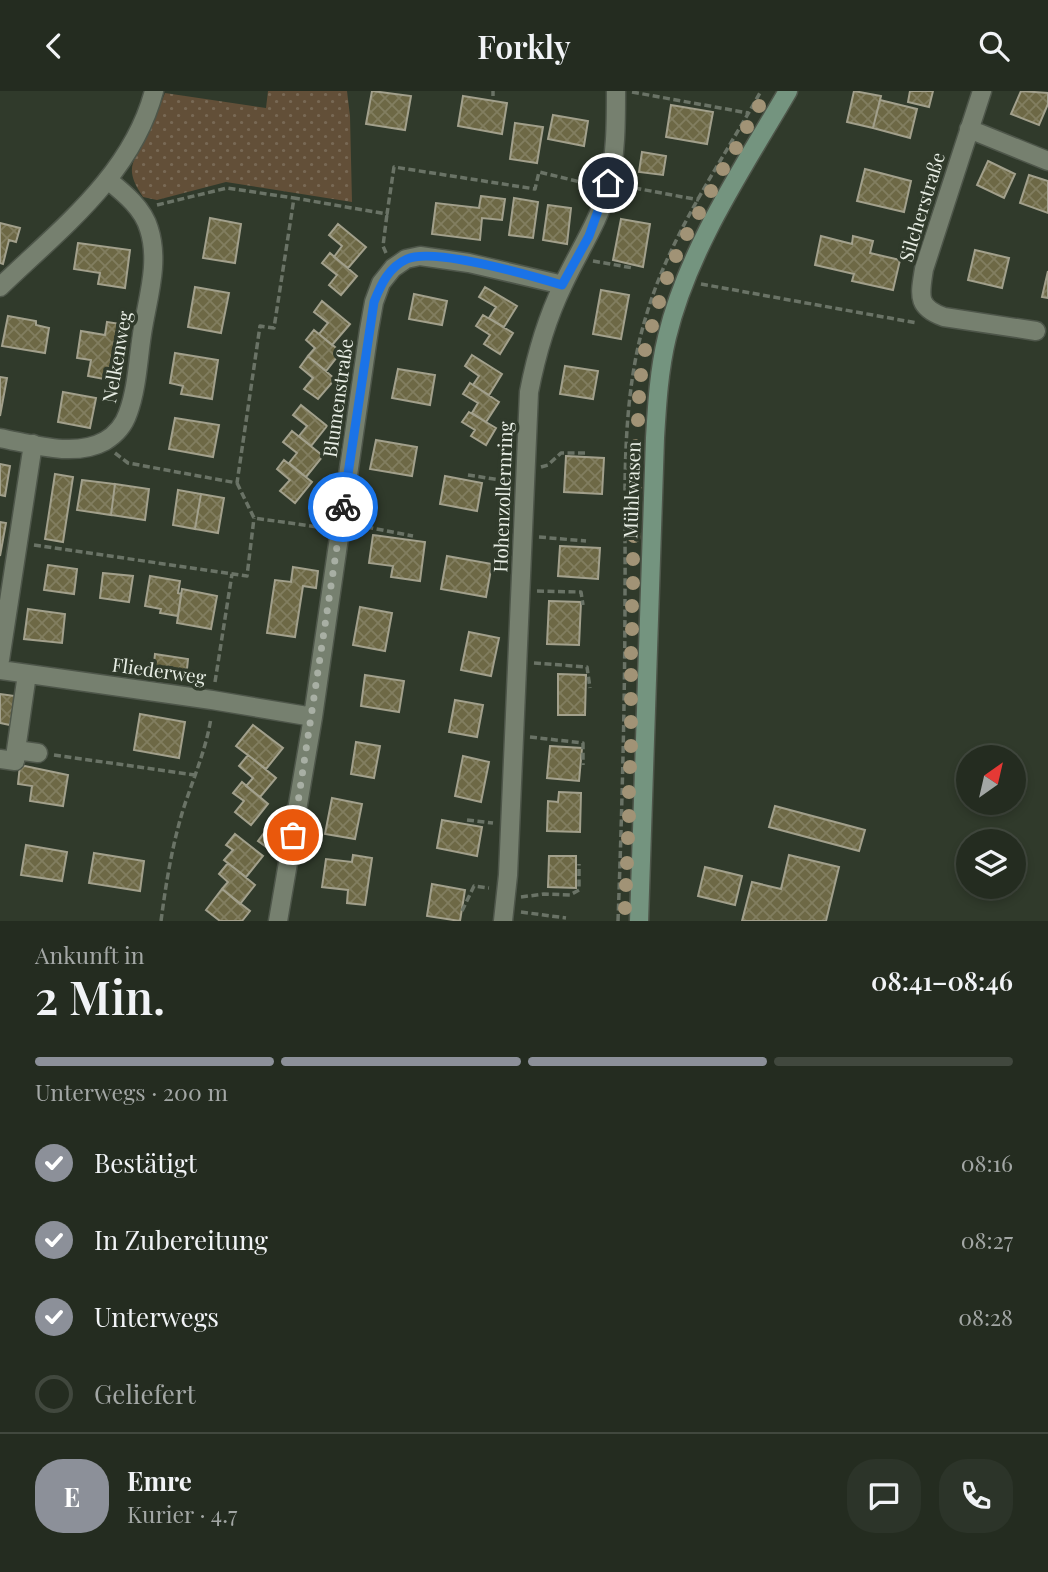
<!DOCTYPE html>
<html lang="de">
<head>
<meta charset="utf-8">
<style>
	:root { --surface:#242c20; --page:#2c3429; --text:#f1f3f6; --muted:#a3a7a5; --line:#41483e; --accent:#8c9099 }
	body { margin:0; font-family:"Playfair Display",serif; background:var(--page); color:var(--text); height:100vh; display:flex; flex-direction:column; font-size:26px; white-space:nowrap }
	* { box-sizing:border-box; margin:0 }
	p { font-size:23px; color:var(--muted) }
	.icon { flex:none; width:38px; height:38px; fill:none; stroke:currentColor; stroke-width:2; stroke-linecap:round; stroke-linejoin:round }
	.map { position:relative; height:830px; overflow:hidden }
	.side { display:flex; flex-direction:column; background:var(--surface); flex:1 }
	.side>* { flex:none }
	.needle { width:46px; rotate:34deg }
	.tools { position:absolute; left:956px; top:654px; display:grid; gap:14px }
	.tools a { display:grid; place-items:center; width:70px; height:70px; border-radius:50%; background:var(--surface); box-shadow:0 4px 10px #0003,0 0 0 2px var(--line); font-size:35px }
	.pin { position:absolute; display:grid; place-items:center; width:60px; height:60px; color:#fff; margin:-30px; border:4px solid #fff; border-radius:50%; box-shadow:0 2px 7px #0007 }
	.courier { position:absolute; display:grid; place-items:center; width:70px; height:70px; margin:-35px; border:5px solid #1a73e8; border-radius:50%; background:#fff; color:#222; box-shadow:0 2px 9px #0007 }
	.overview em { font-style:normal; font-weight:600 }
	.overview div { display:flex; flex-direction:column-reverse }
	.overview { display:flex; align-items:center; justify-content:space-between; height:119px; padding:0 35px }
	h1 { font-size:46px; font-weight:600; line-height:52px }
	.bar { display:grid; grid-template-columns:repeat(4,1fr); gap:10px 7px; align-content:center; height:84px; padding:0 35px }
	.bar i { height:9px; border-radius:5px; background:var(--line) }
	.bar .on { background:var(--accent) }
	.bar p { grid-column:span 4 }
	.line { display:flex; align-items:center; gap:18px; padding:0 35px; border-top:2px solid var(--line) }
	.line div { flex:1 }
	.round { display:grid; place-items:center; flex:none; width:74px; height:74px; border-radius:28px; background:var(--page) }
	ol { padding:0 35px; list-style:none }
	li { display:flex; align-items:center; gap:21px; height:77px }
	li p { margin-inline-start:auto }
	li .icon { padding:7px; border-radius:50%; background:var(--accent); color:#fff; stroke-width:4 }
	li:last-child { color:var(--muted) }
	li i { width:38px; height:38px; border:4px solid var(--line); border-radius:50% }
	header { display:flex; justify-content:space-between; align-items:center; height:91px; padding:0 35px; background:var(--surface); font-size:32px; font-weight:600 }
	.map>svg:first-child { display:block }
	.grass { fill:url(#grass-dots) }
	.building { fill:url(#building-cross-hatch); stroke:#a2a08c; stroke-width:2 }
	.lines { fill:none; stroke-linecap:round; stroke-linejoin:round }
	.street-casing { stroke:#4e564a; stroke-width:21 }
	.secondary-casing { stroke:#4e564a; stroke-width:21 }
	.path { stroke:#6a7366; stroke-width:3.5; stroke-dasharray:7 3.5; stroke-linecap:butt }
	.street { stroke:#76806f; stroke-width:18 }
	.secondary { stroke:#74947f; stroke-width:18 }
	.tree { fill:#a19376 }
	.done { stroke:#a8afa4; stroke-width:7; stroke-dasharray:0 12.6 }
	.route { stroke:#1a73e8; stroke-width:9 }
	.labels { text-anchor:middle; stroke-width:7; stroke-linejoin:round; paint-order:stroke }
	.street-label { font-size:19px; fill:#e8eee5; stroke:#303a2b }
</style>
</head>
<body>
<header><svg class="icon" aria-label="back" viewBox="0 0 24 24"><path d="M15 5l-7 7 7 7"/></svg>Forkly<svg class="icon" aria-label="search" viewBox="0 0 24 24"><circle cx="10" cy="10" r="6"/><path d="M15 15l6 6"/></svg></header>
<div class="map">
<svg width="1048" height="830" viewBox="0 0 1048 830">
	<defs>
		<pattern id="grass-dots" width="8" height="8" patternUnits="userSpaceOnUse" patternTransform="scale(1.75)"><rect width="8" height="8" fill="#624f38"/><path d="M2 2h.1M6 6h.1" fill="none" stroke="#786955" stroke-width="1.8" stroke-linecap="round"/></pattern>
		<pattern id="building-cross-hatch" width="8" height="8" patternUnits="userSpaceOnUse" patternTransform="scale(1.75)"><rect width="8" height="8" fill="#6d6845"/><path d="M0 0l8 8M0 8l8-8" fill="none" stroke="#827e60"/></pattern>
	</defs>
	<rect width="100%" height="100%" fill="#303a2b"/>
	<path class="grass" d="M268 0H347L350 25 352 111 226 91 157 109 143 106C122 75 135 71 147 44 154 30 159 16 165 2L266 17Z"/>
	<path class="building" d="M372 0 411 5 405 39 366 33Z
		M854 0 881 5 873 37 847 31Z
		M910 0H933L929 16 908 11Z
		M1021 0 1048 2V13L1039 34 1011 23Z
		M463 5 507 12 502 43 458 35Z
		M880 9 917 18 910 47 873 37Z
		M671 14 713 21 707 53 666 46Z
		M553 24 588 30 584 55 548 48Z
		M515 32 543 36 537 72 510 68Z
		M642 61 666 65 663 84 639 81Z
		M988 70 1015 83 1004 107 977 94Z
		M865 78 911 90 904 121 857 110Z
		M1029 84 1048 90V122L1020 112Z
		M481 105 505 108 502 129 482 127 480 149 432 143 436 112 479 117Z
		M514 107 538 111 533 147 509 144Z
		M548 114 571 117 567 153 543 149Z
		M210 127 241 133 235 172 203 167Z
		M621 128 650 133 643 176 613 169Z
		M0 132 20 137 16 151 9 149 3 173 0 172Z
		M338 133 366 156 348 177 334 166 342 155 329 144Z
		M821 145 852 153 853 145 873 150 870 162 900 169 893 199 852 190 854 183 815 174Z
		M78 152 130 159 125 197 98 193 100 182 74 178Z
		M975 159 1009 167 1002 197 968 189Z
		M330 162 357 185 341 204 329 194 337 184 322 172Z
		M1048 180V207L1042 206Z
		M195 196 229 202 221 242 188 236Z
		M485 196 517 215 504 236 489 227 496 216 479 206Z
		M601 199 629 204 621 248 593 243Z
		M414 203 447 210 442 234 409 228Z
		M322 210 350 233 332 254 319 243 328 232 314 221Z
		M483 224 513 242 500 263 484 253 490 244 476 235Z
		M8 225 36 230V234L49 237 45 262 2 255Z
		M107 231 127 234 121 275H117L115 290 88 285 91 269 77 267 81 240 105 244Z
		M314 239 341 261 326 280 308 265 315 257 306 249Z
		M175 262 218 269 212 308 181 303 183 295 170 292Z
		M472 264 502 283 489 304 473 294 479 285 465 275Z
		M308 265 335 288 318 308 304 298 313 287 300 276Z
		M565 275 598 280 593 308 560 303Z
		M398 278 435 284 430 314 392 307Z
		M0 286 7 287 0 325Z
		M470 292 499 311 486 331 472 322 478 312 463 303Z
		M63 301 96 307 90 337 58 331Z
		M301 314 327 335 311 355 299 345 307 335 293 324Z
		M469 321 496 337 486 354 471 345 475 339 462 331Z
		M175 327 219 334 213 366 169 358Z
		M292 340 323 365 306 386 289 372 297 362 283 351Z
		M376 349 417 356 412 385 370 378Z
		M566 365 604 367 602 403 564 401Z
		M284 369 312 391 295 412 280 400 290 389 277 378Z
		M0 373 10 375 5 405 0 404Z
		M55 383 73 386 63 451 45 448Z
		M445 385 482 392 477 420 440 413Z
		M82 389 115 393 111 424 77 419Z
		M115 393 149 398 145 429 111 424Z
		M178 399 201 403 195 438 173 434Z
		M201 403 224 407 218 442 195 438Z
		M0 431 6 432 0 465Z
		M373 444 425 451 420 490 391 486 393 475 369 472Z
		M560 455 600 457 598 488 558 485Z
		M447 465 492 473 486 506 441 498Z
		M48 474 77 478 74 503 44 499Z
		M293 476 318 480 316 497 303 495 295 546 267 542 275 489 291 491Z
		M103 482 133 485 129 511 100 507Z
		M150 485 180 490 178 502 181 503 178 525 160 522 161 518 145 515Z
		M182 498 217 505 211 538 177 532Z
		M549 510 581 511 579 554 547 553Z
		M360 516 392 522 385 560 353 554Z
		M28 518 65 523 62 552 24 548Z
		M469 541 499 547 491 585 461 579Z
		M155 563 188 568 186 587 153 582Z
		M558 583 586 584 585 624H558Z
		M365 584 404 590 399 621 361 615Z
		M0 603 15 605 10 634 0 632Z
		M455 609 483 614 477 646 449 641Z
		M140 623 185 631 179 667 134 659Z
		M253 634 283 657 266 678 236 655Z
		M356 651 380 655 374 687 351 683Z
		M550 655 582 657 579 690 547 687Z
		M248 664 276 687 260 706 246 695 253 687 239 675Z
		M463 665 489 671 481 711 455 705Z
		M20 674 68 684 63 715 30 710 32 695 18 693Z
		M242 691 268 713 251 734 235 721 244 710 233 702Z
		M559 701 581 702 580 741 547 740 548 710 558 711Z
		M332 707 362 713 355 748 325 743Z
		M775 715 865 739 859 760 769 736Z
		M442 729 482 736 477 765 437 757Z
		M273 730 286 740 272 760 258 750Z
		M235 743 263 765 246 786 224 769 233 759 226 754Z
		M26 754 67 761 62 790 21 784Z
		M94 762 144 770 140 800 89 792Z
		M353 764 372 767 365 814 347 812 348 799 322 796 326 768 352 771Z
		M789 764 839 776 826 830H742L752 791 781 798Z
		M549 765H576V797L548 796Z
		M228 772 255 794 240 813 222 798 228 791 219 783Z
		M705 776 742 785 735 814 698 805Z
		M432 793 465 799 460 830 427 825Z
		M222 798 250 820 242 830H220L206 819Z"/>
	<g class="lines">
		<g class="street-casing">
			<path id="street" d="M982 0 924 178C920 204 916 216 944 226L1036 240
				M969 38 1048 70
				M0 196C60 138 132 84 154 0
				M0 347C32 353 74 367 105 350 115 344 124 334 128 322 137 298 138 269 142 243 147 209 160 172 149 138 143 117 124 102 108 89
				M0 569 33 353
				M0 579 212 609 313 626
				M16 659 27 583
				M0 668 15 670 16 659 38 662
				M278 830 313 626 369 239 374 211 381 192 393 177 406 168 420 165 469 172 563 194
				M503 830 508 784 529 301C536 265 547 227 563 194 578 161 599 131 608 96 616 65 616 32 616 0"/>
		</g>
		<g class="secondary-casing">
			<path id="secondary" d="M639 830 655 347C657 313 659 279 667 246 688 158 743 77 788 0"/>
		</g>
		<path class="path" d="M632 1 748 22
			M493 5V0
			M624 95 699 109
			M157 114 227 97 294 107
			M386 162 383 155 387 123
			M593 170 633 177
			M701 193 917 232
			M115 362 128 372 237 392 260 235 274 237 294 107 387 123 394 76 535 98 539 81 593 94
			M541 376 548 374 561 362H585
			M468 384 507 390
			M237 392 254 427 325 437
			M356 434 413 445
			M539 446 586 450
			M34 454 247 485 254 427
			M537 500 581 501 583 514
			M534 572 587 576 590 597
			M215 591 232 483
			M530 646 583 652V674
			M54 664 195 684
			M467 729 493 732
			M521 806 544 803 570 804 579 799V773
			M462 820 474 795 489 797
			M521 821 566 827
			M161 830C166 792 172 755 183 719 193 688 206 659 211 627
			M618 830C622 720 625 611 625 501 626 409 619 311 647 222 671 142 721 72 761 0"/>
		<use href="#street" class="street"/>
		<use href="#secondary" class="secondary"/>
	</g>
	<g class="tree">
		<circle cx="759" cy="15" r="7"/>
		<circle cx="747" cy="36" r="7"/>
		<circle cx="736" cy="57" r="7"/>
		<circle cx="723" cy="78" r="7"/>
		<circle cx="711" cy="100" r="7"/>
		<circle cx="699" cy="122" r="7"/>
		<circle cx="687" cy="143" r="7"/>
		<circle cx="676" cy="165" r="7"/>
		<circle cx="667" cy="187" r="7"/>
		<circle cx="659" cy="211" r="7"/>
		<circle cx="652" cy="235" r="7"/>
		<circle cx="645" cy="259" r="7"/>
		<circle cx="641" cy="284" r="7"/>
		<circle cx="639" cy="306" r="7"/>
		<circle cx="638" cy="329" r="7"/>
		<circle cx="636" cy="355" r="7"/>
		<circle cx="634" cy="376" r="7"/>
		<circle cx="635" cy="398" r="7"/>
		<circle cx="634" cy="422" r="7"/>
		<circle cx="634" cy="445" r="7"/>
		<circle cx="633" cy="468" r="7"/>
		<circle cx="633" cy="492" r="7"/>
		<circle cx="632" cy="515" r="7"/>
		<circle cx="632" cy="538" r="7"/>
		<circle cx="631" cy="562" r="7"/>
		<circle cx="631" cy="584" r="7"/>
		<circle cx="631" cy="608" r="7"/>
		<circle cx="631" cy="631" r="7"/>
		<circle cx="631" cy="655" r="7"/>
		<circle cx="630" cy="676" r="7"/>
		<circle cx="629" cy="701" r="7"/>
		<circle cx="629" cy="725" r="7"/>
		<circle cx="628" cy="747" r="7"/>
		<circle cx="627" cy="772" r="7"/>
		<circle cx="626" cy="794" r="7"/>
		<circle cx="625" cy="817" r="7"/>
	</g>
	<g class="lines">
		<path class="done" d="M293 744 343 416"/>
		<path class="route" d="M343 416 374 211C381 193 389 176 407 168 434 156 532 185 562 194L589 145 608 92"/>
	</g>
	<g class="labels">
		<g class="street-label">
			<text transform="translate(922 116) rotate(-73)" y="7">Silcherstraße</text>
			<text transform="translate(117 266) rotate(-80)" y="7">Nelkenweg</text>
			<text transform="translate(338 307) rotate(-82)" y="7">Blumenstraße</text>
			<text transform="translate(632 399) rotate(-88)" y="7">Mühlwasen</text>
			<text transform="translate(503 406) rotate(-88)" y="7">Hohenzollernring</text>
			<text transform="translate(159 580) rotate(8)" y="7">Fliederweg</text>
		</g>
	</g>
</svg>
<div class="tools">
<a><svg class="needle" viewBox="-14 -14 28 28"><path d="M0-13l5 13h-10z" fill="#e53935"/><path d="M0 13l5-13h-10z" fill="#a3a7a5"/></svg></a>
<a><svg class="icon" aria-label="layers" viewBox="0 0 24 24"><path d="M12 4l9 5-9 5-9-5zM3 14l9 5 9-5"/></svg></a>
</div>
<div class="pin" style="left:293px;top:744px;background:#ea580c"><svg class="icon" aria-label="bag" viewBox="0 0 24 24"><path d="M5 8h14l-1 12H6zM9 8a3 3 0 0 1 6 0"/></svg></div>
<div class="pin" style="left:608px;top:92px;background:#1f2937"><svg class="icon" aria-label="home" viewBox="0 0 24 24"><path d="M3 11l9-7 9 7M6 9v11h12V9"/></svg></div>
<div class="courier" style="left:343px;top:416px"><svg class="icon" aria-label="bike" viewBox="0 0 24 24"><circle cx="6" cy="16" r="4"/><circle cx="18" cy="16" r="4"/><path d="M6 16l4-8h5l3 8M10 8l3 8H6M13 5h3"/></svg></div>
</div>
<section class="side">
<div class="overview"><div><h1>2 Min.</h1><p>Ankunft in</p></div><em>08:41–08:46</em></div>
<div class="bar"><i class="on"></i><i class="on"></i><i class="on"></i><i></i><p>Unterwegs · 200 m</p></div>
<ol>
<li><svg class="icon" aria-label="check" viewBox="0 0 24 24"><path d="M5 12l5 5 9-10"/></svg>Bestätigt<p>08:16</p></li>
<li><svg class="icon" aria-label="check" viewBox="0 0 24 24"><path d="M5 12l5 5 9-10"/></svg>In Zubereitung<p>08:27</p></li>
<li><svg class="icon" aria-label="check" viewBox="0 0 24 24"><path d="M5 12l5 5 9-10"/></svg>Unterwegs<p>08:28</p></li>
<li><i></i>Geliefert</li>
</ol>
<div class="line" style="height:126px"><b class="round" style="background:var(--accent);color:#fff">E</b><div><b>Emre</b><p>Kurier · 4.7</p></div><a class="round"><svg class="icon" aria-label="chat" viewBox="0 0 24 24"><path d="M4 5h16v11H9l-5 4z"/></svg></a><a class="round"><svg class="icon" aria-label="phone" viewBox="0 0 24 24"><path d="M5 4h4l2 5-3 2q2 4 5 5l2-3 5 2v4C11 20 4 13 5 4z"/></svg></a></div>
</section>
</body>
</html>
